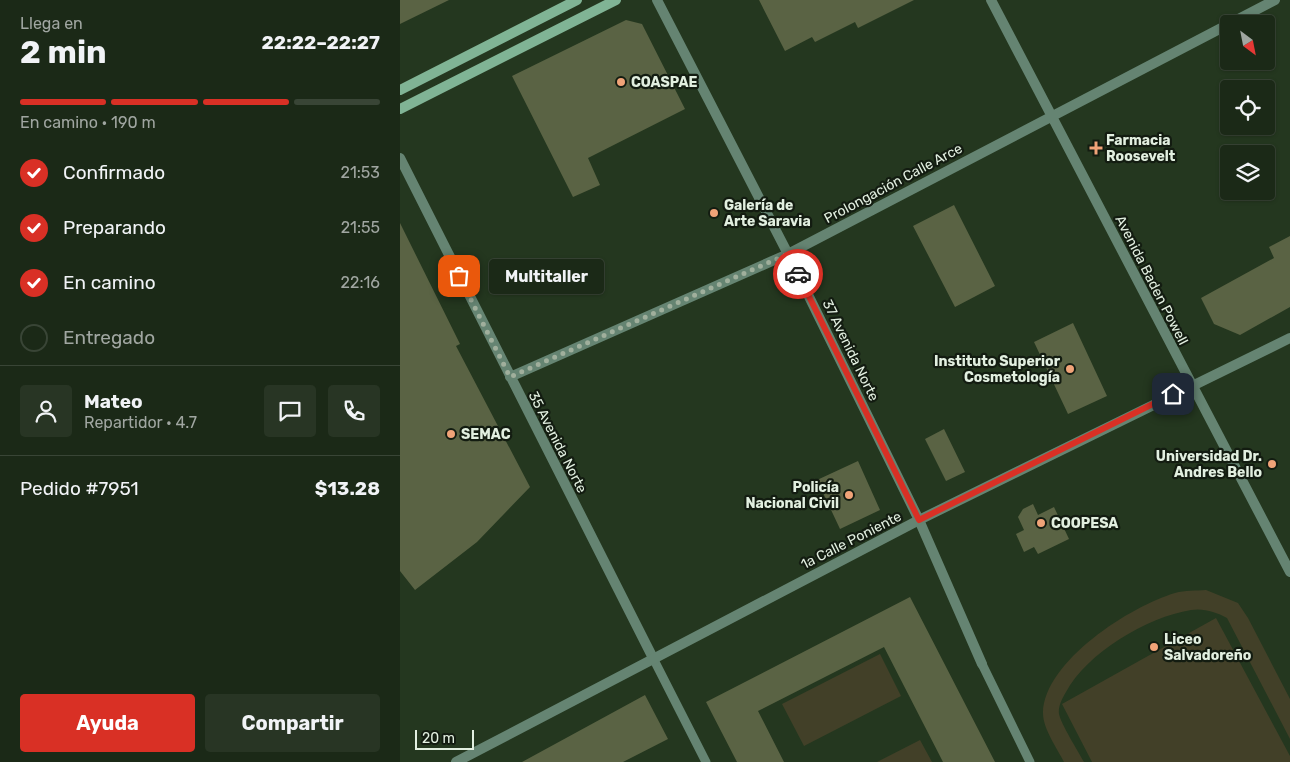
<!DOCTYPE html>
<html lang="es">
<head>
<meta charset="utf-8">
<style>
	:root { --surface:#1b2917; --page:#283524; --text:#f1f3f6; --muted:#a0a6a1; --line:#394536; --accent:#d93025 }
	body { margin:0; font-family:Rubik,sans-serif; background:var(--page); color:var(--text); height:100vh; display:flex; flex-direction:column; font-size:19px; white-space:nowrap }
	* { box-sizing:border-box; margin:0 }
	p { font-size:16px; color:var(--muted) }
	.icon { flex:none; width:28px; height:28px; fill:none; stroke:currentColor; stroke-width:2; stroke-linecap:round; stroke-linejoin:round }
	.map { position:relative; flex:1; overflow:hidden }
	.side { display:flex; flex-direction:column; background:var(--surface); width:400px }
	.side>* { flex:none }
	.needle { width:32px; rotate:148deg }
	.tools { position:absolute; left:820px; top:15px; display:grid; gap:10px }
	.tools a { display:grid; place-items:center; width:55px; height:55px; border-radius:5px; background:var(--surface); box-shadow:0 1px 4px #0004,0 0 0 1px var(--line); font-size:25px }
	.scale { position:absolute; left:15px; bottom:12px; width:59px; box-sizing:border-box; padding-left:5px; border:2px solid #e2efe0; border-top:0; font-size:14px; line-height:18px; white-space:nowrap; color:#e2efe0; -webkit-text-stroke:4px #131c11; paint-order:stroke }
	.pin { position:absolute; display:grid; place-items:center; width:42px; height:42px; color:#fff; margin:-21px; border-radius:10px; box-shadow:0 2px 8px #0006 }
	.courier { position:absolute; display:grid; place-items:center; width:50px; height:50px; margin:-25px; border:4px solid #d93025; border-radius:50%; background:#fff; color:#222; box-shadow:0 1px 6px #0007 }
	.bubble { position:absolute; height:35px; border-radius:5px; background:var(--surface); box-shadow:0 1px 4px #0004,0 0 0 1px var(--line); font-size:16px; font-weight:700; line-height:35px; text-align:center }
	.summary em { font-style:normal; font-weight:700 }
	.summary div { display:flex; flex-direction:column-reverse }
	.summary { display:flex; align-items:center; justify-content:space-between; height:85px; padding:0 20px }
	h1 { font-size:32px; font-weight:700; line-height:38px }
	.bar { display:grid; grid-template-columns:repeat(4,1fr); gap:8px 5px; align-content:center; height:60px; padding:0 20px }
	.bar i { height:6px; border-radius:4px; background:var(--line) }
	.bar .selected { background:var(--accent) }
	.bar p { grid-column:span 4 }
	.line { display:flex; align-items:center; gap:12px; padding:0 20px; border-top:1px solid var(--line) }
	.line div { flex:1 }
	.round { display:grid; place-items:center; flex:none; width:52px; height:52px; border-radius:5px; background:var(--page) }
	ol { padding:0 20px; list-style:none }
	li { display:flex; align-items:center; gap:15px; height:55px }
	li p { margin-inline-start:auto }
	li .icon { padding:5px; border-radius:50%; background:var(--accent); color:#fff; stroke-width:4 }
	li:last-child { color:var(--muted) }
	li i { width:28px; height:28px; border:2px solid var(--line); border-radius:50% }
	.action { display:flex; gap:10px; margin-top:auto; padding:10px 20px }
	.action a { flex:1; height:58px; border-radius:5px; background:var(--accent); color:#fff; font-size:20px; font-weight:700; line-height:58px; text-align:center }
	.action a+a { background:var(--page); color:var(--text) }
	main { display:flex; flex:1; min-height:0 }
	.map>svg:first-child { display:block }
	.green { fill:#424028 }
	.building { fill:#5a6344 }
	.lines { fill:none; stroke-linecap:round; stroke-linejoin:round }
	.service { stroke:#658472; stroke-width:9 }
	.minor { stroke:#658472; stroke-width:10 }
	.tertiary { stroke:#658472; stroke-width:10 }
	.secondary { stroke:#80b495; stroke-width:10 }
	.done { stroke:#a0af9c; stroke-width:5; stroke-dasharray:0 9 }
	.route { stroke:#d93025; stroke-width:6 }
	.poi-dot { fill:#f0a378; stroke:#131c11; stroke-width:2 }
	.labels { text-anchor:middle; stroke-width:4.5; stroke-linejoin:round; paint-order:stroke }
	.poi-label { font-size:14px; font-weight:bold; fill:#e2efe0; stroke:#131c11; text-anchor:start }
	.street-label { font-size:14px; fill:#e2efe0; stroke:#131c11 }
</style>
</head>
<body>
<main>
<section class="side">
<div class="summary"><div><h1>2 min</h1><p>Llega en</p></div><em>22:22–22:27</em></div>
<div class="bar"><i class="selected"></i><i class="selected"></i><i class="selected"></i><i></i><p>En camino · 190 m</p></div>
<ol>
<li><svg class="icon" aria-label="check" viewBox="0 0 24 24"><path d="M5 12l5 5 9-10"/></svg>Confirmado<p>21:53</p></li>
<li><svg class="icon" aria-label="check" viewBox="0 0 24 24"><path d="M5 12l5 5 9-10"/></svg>Preparando<p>21:55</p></li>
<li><svg class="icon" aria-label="check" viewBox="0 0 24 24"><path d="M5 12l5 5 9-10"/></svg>En camino<p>22:16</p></li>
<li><i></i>Entregado</li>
</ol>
<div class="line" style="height:90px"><a class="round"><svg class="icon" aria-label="person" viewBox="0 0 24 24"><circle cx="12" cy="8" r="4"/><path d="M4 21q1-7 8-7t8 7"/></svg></a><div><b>Mateo</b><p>Repartidor · 4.7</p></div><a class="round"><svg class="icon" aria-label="chat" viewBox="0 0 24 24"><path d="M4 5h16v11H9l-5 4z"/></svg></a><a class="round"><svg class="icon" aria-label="phone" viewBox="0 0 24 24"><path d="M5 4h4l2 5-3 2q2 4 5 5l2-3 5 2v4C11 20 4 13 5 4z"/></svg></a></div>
<div class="line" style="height:65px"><div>Pedido #7951</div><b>$13.28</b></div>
<div class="action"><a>Ayuda</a><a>Compartir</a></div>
</section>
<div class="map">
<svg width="890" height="762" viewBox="0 0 890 762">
	<rect width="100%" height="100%" fill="#24371f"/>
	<path class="green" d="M806 590 838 603 848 618 890 699V739L827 618C816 612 804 608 791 610 747 617 687 653 666 692 662 699 658 706 659 714 661 724 678 751 684 762H664C657 748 643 729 643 713 644 661 731 606 775 593 785 590 796 591 806 590Z
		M816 618 890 756V762H692L662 704Z
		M480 654 501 696 404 746 382 704Z
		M520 740 532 762H477Z"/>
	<path class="building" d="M0 0H49L0 24Z
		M359 0H514L458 28 455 22 415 42 412 37 385 51Z
		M226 20 242 24 285 109 188 158 200 185 173 197 112 76Z
		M554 205 595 286 555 307 513 226Z
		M0 223 60 344 56 346 130 487 77 542 15 590 0 571Z
		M890 236V307L840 335 814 324 801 298 874 258 869 247Z
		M673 323 707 396 668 414 634 342Z
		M544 429 565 472 546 481 525 439Z
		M458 461 480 510 440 529 417 480Z
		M633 504 638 515 654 507 669 539 638 554 634 547 624 552 616 534 624 530 618 517 623 509Z
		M510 597 595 762H543L484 647 358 711 384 762H337L306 702Z
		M245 695 268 739 223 762H122Z"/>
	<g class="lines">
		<path class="service" d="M253 658 306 762
			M582 664 630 762"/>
		<path class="minor" d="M257 0 388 254 519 520 582 664
			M591 0 890 572
			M829 24 875 0
			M0 158 253 658
			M110 377 388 254 829 24"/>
		<path class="tertiary" d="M56 762 519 520 890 338"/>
		<path class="secondary" d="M0 90 177 0
			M0 109 216 0"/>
	</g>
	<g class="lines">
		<path class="done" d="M59 276 110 377 388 254 398 274"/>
		<path class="route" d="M398 274 519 520 773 394"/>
	</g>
	<g class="poi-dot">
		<circle cx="221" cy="82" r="5"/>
		<path d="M693.5 140.5h5v5h5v5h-5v5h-5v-5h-5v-5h5z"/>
		<circle cx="314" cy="213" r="5"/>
		<circle cx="670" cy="369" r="5"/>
		<circle cx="51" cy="434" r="5"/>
		<circle cx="872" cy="464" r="5"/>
		<circle cx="449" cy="495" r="5"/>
		<circle cx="641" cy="523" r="5"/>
		<circle cx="754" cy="647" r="5"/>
	</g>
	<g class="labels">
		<g class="poi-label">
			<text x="231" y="87">COASPAE</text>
			<text x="706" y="145">Farmacia<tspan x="706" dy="16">Roosevelt</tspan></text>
			<text x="324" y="210">Galería de<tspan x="324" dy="16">Arte Saravia</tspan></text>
			<text x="660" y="366" text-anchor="end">Instituto Superior<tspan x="660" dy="16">Cosmetología</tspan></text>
			<text x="61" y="439">SEMAC</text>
			<text x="862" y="461" text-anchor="end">Universidad Dr.<tspan x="862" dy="16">Andres Bello</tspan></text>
			<text x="439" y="492" text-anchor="end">Policía<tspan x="439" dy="16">Nacional Civil</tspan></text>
			<text x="651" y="528">COOPESA</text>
			<text x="764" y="644">Liceo<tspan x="764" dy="16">Salvadoreño</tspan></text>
		</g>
		<g class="street-label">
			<text transform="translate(493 183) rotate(-28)" y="5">Prolongación Calle Arce</text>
			<text transform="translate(752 280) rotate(63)" y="5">Avenida Baden Powell</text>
			<text transform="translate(451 350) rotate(64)" y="5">37 Avenida Norte</text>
			<text transform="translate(158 442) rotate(63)" y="5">35 Avenida Norte</text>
			<text transform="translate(451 540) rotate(-27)" y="5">1a Calle Poniente</text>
		</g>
	</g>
</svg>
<div class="tools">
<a><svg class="needle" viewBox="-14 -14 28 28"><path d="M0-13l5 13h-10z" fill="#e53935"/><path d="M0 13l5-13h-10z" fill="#a0a6a1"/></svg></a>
<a><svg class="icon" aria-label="locate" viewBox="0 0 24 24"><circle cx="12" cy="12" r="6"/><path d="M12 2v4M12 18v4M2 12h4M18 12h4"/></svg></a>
<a><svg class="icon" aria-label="layers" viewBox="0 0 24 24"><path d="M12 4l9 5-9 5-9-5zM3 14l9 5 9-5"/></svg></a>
</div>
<div class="scale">20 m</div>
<div class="pin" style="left:59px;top:276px;background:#ea580c"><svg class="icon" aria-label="bag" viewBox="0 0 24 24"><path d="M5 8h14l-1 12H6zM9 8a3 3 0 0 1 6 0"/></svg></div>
<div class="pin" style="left:773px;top:394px;background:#1f2937"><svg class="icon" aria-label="home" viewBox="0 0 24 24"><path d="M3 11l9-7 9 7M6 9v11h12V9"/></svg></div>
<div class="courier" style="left:398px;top:274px"><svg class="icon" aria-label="car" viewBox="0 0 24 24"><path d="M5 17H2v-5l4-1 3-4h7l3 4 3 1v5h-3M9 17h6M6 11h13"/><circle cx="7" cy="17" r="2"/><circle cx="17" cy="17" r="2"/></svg></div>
<div class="bubble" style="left:89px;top:259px;width:115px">Multitaller</div>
</div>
</main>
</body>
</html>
